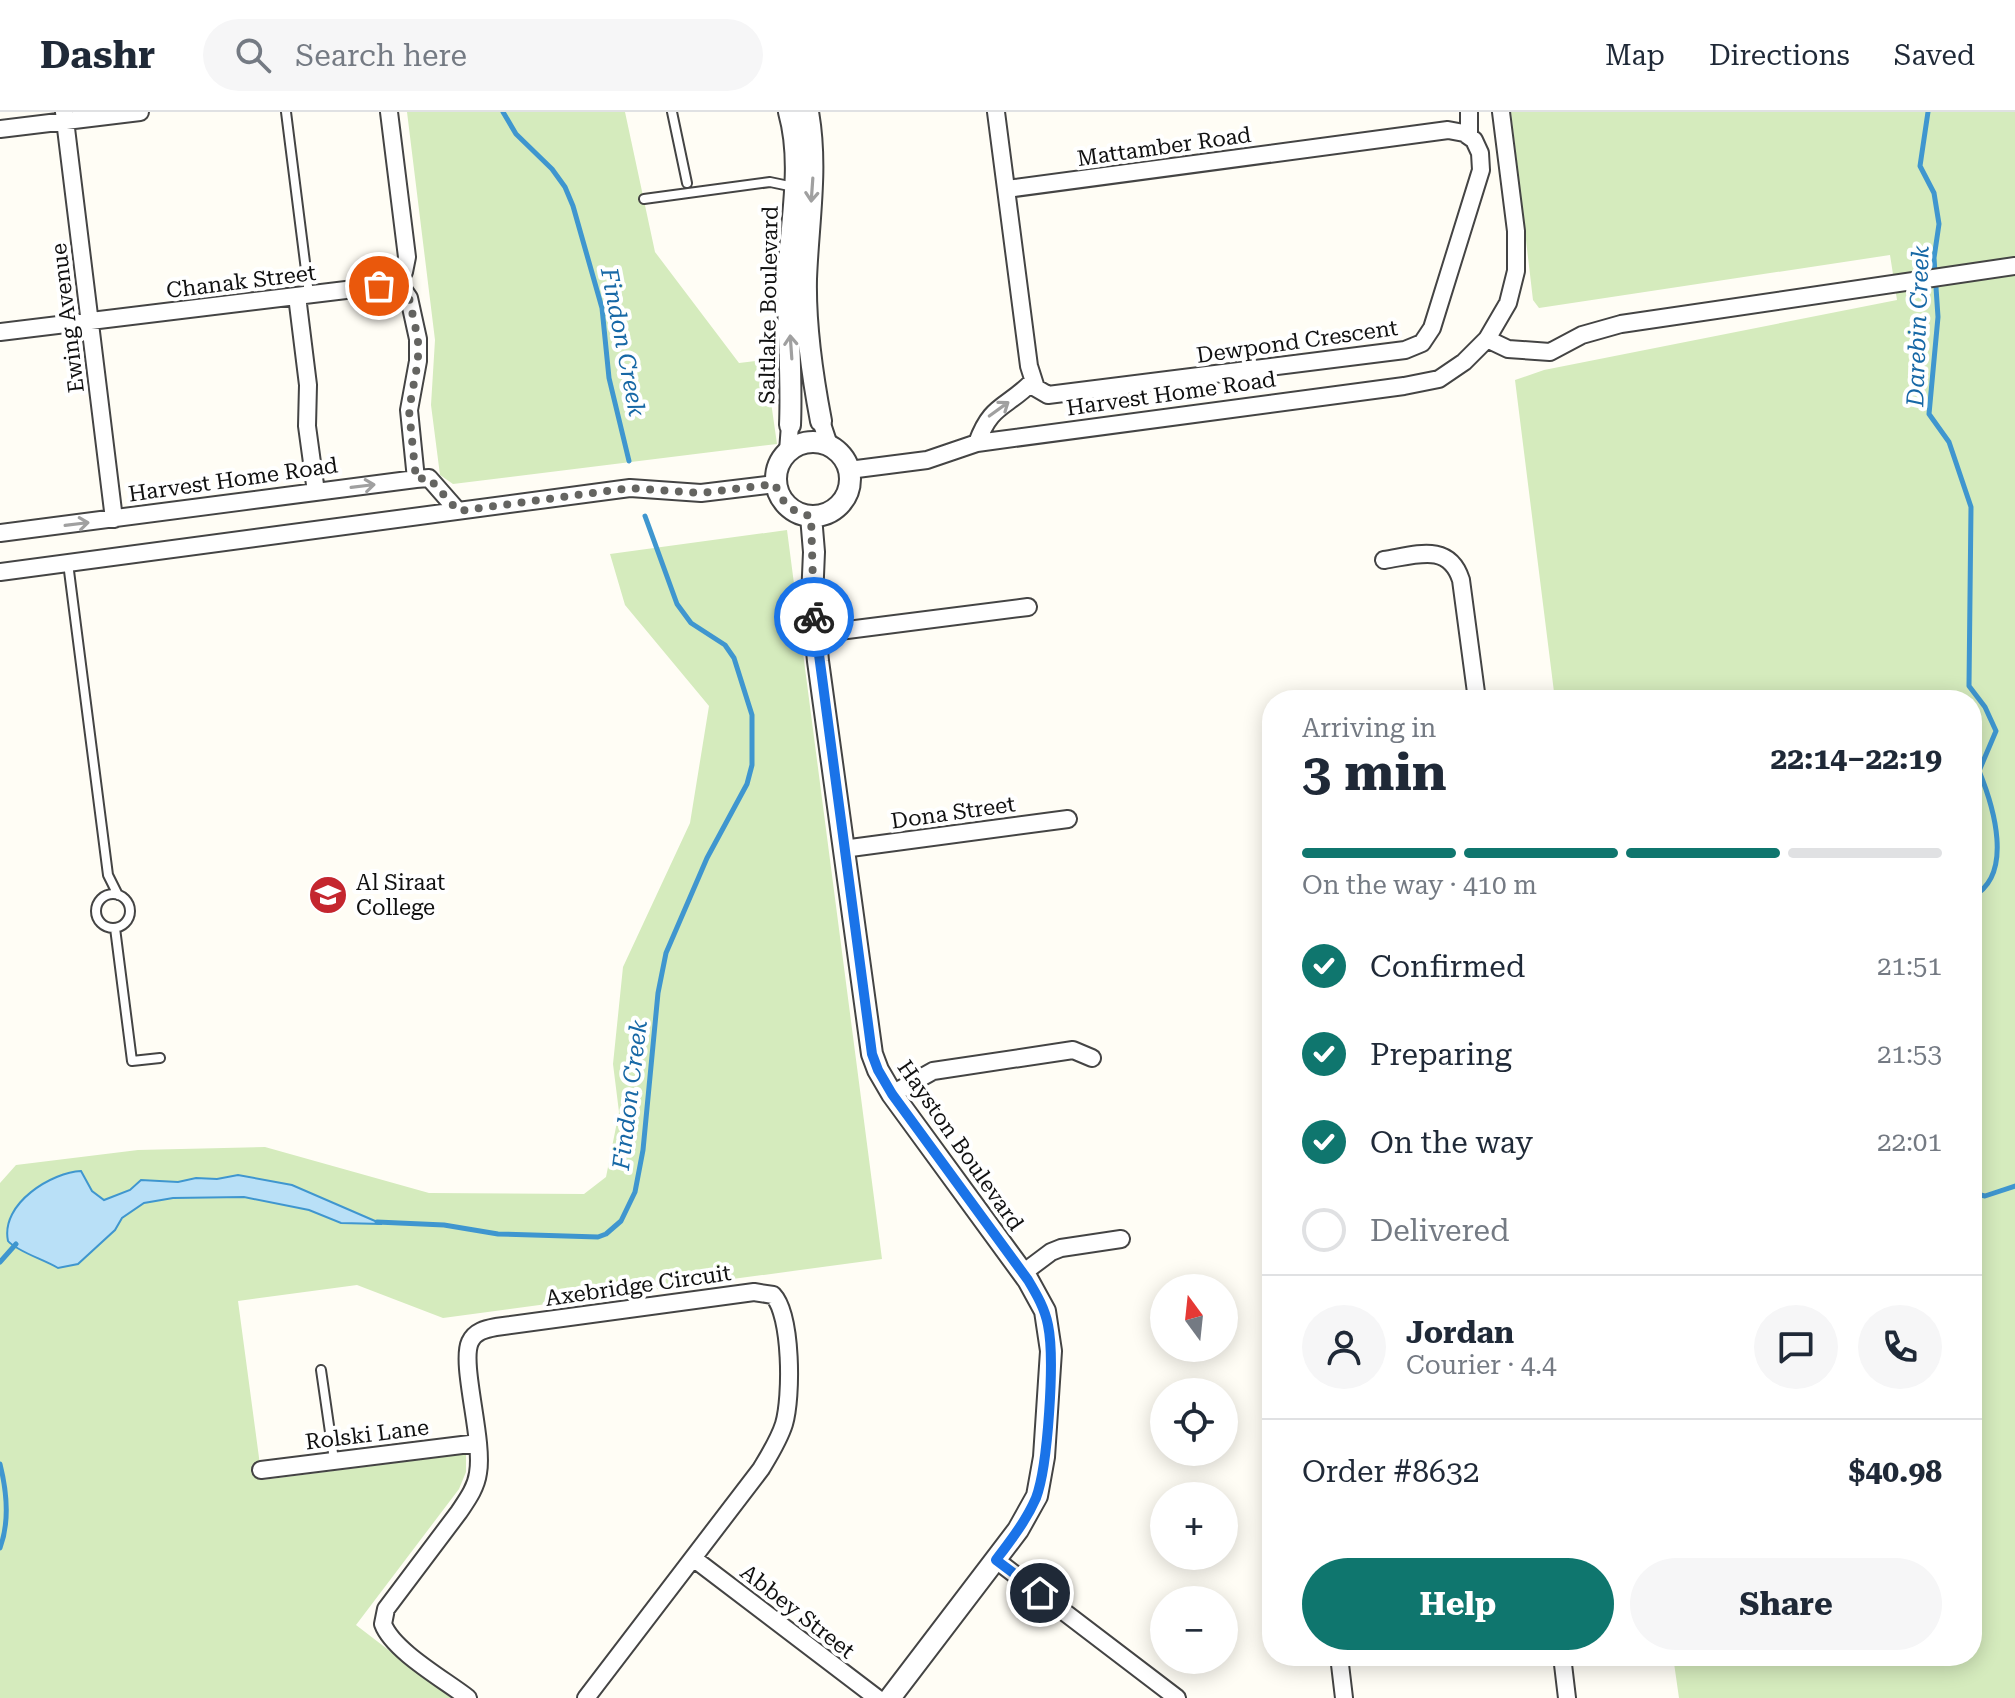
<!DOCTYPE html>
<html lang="en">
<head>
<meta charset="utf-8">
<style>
	:root { --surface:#fff; --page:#f6f6f7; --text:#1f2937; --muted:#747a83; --line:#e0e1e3; --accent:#0f766e }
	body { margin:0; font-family:"Roboto Serif",serif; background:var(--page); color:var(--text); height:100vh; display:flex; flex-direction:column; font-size:30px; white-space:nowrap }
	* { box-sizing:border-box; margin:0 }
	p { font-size:26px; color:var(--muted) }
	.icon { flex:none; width:44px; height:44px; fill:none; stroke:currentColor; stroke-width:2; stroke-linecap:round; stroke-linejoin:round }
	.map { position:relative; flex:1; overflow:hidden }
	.side { position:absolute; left:1262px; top:578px; width:720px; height:976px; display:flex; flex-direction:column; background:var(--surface); border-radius:32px; box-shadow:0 4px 20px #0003 }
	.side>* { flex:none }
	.needle { width:52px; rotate:345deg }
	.controls { position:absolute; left:1150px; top:1162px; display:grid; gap:16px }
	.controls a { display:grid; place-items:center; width:88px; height:88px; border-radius:50%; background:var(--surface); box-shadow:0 4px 20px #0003; font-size:40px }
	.pin { position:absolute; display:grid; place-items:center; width:68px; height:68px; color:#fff; margin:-34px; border:4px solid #fff; border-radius:50%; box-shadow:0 2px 8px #0007 }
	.courier { position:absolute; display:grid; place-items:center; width:80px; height:80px; margin:-40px; border:6px solid #1a73e8; border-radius:50%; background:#fff; color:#222; box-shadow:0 2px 10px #0007 }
	.overview em { font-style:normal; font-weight:700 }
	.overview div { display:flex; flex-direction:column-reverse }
	.overview { display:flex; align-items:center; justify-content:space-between; height:136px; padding:0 40px }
	h1 { font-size:52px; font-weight:700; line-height:60px }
	.bar { display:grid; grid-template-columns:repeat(4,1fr); gap:12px 8px; align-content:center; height:96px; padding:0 40px }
	.bar i { height:10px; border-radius:6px; background:var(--line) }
	.bar .selected { background:var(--accent) }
	.bar p { grid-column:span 4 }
	.line { display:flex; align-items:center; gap:20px; padding:0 40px; border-top:2px solid var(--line) }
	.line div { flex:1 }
	.round { display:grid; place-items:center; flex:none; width:84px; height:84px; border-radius:42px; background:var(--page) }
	ol { padding:0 40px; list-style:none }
	li { display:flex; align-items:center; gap:24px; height:88px }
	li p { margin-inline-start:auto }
	li .icon { padding:8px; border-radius:50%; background:var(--accent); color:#fff; stroke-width:4 }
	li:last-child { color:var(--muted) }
	li i { width:44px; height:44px; border:4px solid var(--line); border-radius:50% }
	.button { display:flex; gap:16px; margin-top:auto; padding:16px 40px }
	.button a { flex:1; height:92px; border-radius:48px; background:var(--accent); color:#fff; font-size:32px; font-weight:700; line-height:92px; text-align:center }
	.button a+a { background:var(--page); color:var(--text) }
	header { display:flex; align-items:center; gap:48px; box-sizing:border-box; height:112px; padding:0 40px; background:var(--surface); border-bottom:2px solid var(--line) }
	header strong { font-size:38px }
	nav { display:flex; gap:44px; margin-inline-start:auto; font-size:28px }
	.search { width:560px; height:72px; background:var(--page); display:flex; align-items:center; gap:20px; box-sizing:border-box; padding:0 28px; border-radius:44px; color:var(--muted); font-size:30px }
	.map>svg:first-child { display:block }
	.green { fill:#d5ebbd }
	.water { fill:#b9e0f7; stroke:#3f96cf; stroke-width:2 }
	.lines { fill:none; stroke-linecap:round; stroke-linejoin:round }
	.stream { stroke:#3f96cf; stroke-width:5 }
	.service-casing { stroke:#444; stroke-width:12 }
	.minor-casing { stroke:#444; stroke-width:20 }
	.tertiary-casing { stroke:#444; stroke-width:24 }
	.service { stroke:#fff; stroke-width:8 }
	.minor { stroke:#fff; stroke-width:16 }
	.tertiary { stroke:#fff; stroke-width:20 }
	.oneway { stroke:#a0a0a0 }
	.done { stroke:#646461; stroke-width:8; stroke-dasharray:0 14.4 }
	.route { stroke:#1a73e8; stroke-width:10 }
	.labels { text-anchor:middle; stroke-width:8; stroke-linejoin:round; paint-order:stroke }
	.street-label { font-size:22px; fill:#111; stroke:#fff }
	.poi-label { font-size:22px; fill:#111; stroke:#fff; text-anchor:start }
	.water-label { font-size:24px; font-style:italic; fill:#1768a6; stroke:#fff }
</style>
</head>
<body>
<header>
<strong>Dashr</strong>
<div class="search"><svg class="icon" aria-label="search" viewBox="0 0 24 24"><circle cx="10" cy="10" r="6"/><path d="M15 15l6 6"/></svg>Search here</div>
<nav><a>Map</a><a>Directions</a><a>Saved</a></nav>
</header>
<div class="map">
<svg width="2015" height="1586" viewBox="0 0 2015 1586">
	<rect width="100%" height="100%" fill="#fffdf5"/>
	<path class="green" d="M407 0H625L655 140 739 251 765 248 777 332 453 372 440 363 431 293 435 228Z
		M1511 0H2015V1586H1679L1673 1544H1972V588H1555L1515 268 1544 258 1897 188 1890 143 1539 196 1533 188Z
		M787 418 882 1147 443 1206 357 1173 238 1189 262 1368 466 1342V1360L459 1377 356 1513 451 1586H0V1071L16 1053 138 1038 265 1035 429 1081 584 1082 606 1065 619 1000 613 952 623 855 690 711 709 594 625 493 610 442Z"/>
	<path class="water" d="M81 1059 92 1079 104 1088 130 1078 141 1068 178 1070 196 1066 217 1067 238 1063 292 1073 382 1112 341 1111 309 1098 244 1085 173 1086 144 1091 122 1106 115 1118 78 1152 58 1156C45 1148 16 1139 8 1129 0 1091 53 1060 81 1059Z"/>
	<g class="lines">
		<path class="stream" d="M503 0 516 22 552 57 565 75 573 94 602 196 609 266 629 349
			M1928 0 1920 54 1934 81 1939 112 1934 146 1938 205 1929 302 1949 330 1971 395 1969 574 1985 595 1996 619 1979 659C1993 693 2015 763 1972 785
			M1972 1081 1985 1084 2015 1074
			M377 1110 444 1113 498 1122 598 1125 606 1122 621 1109 635 1080 643 1038 658 881 666 841 707 746 747 672 752 653V603L734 546 725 533 691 511 677 492 645 404
			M0 1150 16 1132
			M0 1352C7 1380 10 1409 0 1436"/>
		<g class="service-casing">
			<path id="service" d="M286 0 309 182
				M672 0 687 71
				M644 87 770 70 794 75
				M68 451 108 763 118 783
				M96 799a17 17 0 1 1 34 0a17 17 0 1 1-34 0Z
				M115 816 132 949 160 946
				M321 1258 334 1348"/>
		</g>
		<g class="minor-casing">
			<path id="minor" d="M64 0 114 407
				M389 0 407 145 404 160 396 167 409 186 418 227V249L409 298 416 367
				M996 0 1029 254 1036 276 1048 283 1405 238 1422 231 1432 216 1481 58 1480 41 1474 28 1464 21 1448 18 1007 77
				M0 17 140 0
				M1469 24V0
				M297 184 308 273 307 314 316 380
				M0 220 379 174 396 167
				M1487 227 1508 237 1550 240 1582 223 1621 212 2015 154
				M821 309 829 333
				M977 331C991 292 1005 297 1032 270
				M788 339 790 313
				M849 358 927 348 977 331 1404 274 1439 267 1464 250 1487 227 1508 191 1516 159V119L1501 0
				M0 421 416 367 429 366 458 399
				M1384 448C1416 443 1449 430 1461 468L1477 588
				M0 460 630 376 701 381 775 372
				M816 522 1028 495
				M843 737 1068 707
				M892 982 933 959 1073 938 1092 946
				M1023 1161 1051 1140 1061 1136 1121 1127
				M261 1358 478 1331
				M693 1446 877 1586
				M996 1448 1177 1586
				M1339 1544 1344 1586
				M1562 1544 1567 1586
				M468 1586C445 1568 393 1539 383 1512L386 1497 459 1400C467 1388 476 1376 478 1361 484 1328 460 1252 470 1230 475 1219 486 1217 496 1215L754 1180 773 1183C792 1203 792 1285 784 1312 779 1328 770 1342 761 1357L586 1586"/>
		</g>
		<g class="tertiary-casing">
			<path id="tertiary" d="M789 0C805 57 788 119 788 177 788 223 792 267 790 313
				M808 0C818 56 808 111 806 167 805 215 812 262 821 309
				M776 367a37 37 0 1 1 74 0a37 37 0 1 1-74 0Z
				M811 404 814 440 812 487 818 549 872 942 878 958 892 982 1028 1168 1045 1199 1051 1239 1044 1345 1037 1384 1018 1418 890 1586"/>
		</g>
		<use href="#service" class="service"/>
		<use href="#minor" class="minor"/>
		<use href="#tertiary" class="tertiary"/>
	</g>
	<defs><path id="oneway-shaft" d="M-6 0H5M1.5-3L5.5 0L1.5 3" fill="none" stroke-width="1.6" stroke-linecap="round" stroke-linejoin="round" transform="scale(2)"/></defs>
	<g class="oneway">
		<use href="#oneway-shaft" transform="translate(812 78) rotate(94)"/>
		<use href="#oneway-shaft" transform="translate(791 235) rotate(-94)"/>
		<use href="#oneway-shaft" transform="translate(999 297) rotate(-36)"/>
		<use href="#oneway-shaft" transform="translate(363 374) rotate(-7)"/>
		<use href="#oneway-shaft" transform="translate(77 412) rotate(-7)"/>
	</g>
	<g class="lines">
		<path class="done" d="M379 174 396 167 409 186 418 227V249L409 298 416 367 429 366 458 399 630 376 701 381 775 372C782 391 791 400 811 404L814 505"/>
		<path class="route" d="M814 505 872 942 878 958 892 982 1028 1168C1037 1183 1045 1197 1048 1213 1055 1247 1048 1354 1036 1386 1026 1409 1011 1428 996 1448L1040 1481"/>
	</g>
	<defs>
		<g id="school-disc" transform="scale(2)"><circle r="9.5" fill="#c4262e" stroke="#fff"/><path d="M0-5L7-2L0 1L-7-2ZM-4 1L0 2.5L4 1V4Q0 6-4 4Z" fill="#fff"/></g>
	</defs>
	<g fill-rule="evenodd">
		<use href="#school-disc" x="328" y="783"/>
	</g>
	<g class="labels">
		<g class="street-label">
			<text transform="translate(1164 34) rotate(-8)" y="8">Mattamber Road</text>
			<text transform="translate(241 169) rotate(-7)" y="8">Chanak Street</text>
			<text transform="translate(768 193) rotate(-89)" y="8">Saltlake Boulevard</text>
			<text transform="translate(67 206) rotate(-97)" y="8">Ewing Avenue</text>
			<text transform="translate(1297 229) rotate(-8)" y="8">Dewpond Crescent</text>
			<text transform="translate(1171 281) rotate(-8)" y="8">Harvest Home Road</text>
			<text transform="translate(233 367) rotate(-8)" y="8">Harvest Home Road</text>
			<text transform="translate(953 700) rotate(-8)" y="8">Dona Street</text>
			<text transform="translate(961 1033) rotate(55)" y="8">Hayston Boulevard</text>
			<text transform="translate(638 1173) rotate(-8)" y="8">Axebridge Circuit</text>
			<text transform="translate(367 1322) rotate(-7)" y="8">Rolski Lane</text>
			<text transform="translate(798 1499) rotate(38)" y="8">Abbey Street</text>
		</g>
		<g class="poi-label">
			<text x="356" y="778">Al Siraat<tspan x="356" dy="25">College</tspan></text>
		</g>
		<g class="water-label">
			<text transform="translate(1918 214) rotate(-88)" y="8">Darebin Creek</text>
			<text transform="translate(623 230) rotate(79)" y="8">Findon Creek</text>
			<text transform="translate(630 983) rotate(-83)" y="8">Findon Creek</text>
		</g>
	</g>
</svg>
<div class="controls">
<a><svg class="needle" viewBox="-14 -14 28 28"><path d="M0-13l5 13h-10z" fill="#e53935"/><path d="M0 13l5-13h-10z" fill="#747a83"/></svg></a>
<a><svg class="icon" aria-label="locate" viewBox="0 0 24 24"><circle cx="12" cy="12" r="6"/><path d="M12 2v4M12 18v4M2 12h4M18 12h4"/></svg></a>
<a>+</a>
<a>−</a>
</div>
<div class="pin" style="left:379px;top:174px;background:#ea580c"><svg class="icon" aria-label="bag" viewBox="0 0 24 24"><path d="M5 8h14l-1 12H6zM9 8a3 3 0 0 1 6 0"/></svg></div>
<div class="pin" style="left:1040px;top:1481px;background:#1f2937"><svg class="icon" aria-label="home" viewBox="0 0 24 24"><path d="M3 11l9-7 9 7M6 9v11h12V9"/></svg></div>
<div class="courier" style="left:814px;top:505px"><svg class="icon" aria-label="bike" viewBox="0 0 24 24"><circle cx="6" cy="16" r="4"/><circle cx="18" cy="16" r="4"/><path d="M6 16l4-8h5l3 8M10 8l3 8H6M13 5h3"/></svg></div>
<section class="side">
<div class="overview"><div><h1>3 min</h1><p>Arriving in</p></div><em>22:14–22:19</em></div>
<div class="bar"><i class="selected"></i><i class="selected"></i><i class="selected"></i><i></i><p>On the way · 410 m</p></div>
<ol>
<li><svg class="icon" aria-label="check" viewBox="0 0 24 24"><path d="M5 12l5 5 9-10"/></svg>Confirmed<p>21:51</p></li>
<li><svg class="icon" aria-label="check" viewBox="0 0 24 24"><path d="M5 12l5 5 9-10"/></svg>Preparing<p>21:53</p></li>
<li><svg class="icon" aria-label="check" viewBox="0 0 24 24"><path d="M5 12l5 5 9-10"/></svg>On the way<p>22:01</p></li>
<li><i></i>Delivered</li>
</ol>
<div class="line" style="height:144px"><a class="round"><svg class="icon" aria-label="person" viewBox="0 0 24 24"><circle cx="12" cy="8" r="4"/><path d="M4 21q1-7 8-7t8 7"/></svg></a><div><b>Jordan</b><p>Courier · 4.4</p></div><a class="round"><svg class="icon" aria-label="chat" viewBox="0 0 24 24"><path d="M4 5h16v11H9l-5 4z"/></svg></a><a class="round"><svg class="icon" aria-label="phone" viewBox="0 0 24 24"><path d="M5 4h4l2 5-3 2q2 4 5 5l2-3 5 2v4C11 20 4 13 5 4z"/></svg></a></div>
<div class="line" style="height:104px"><div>Order #8632</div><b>$40.98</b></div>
<div class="button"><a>Help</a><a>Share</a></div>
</section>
</div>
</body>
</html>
